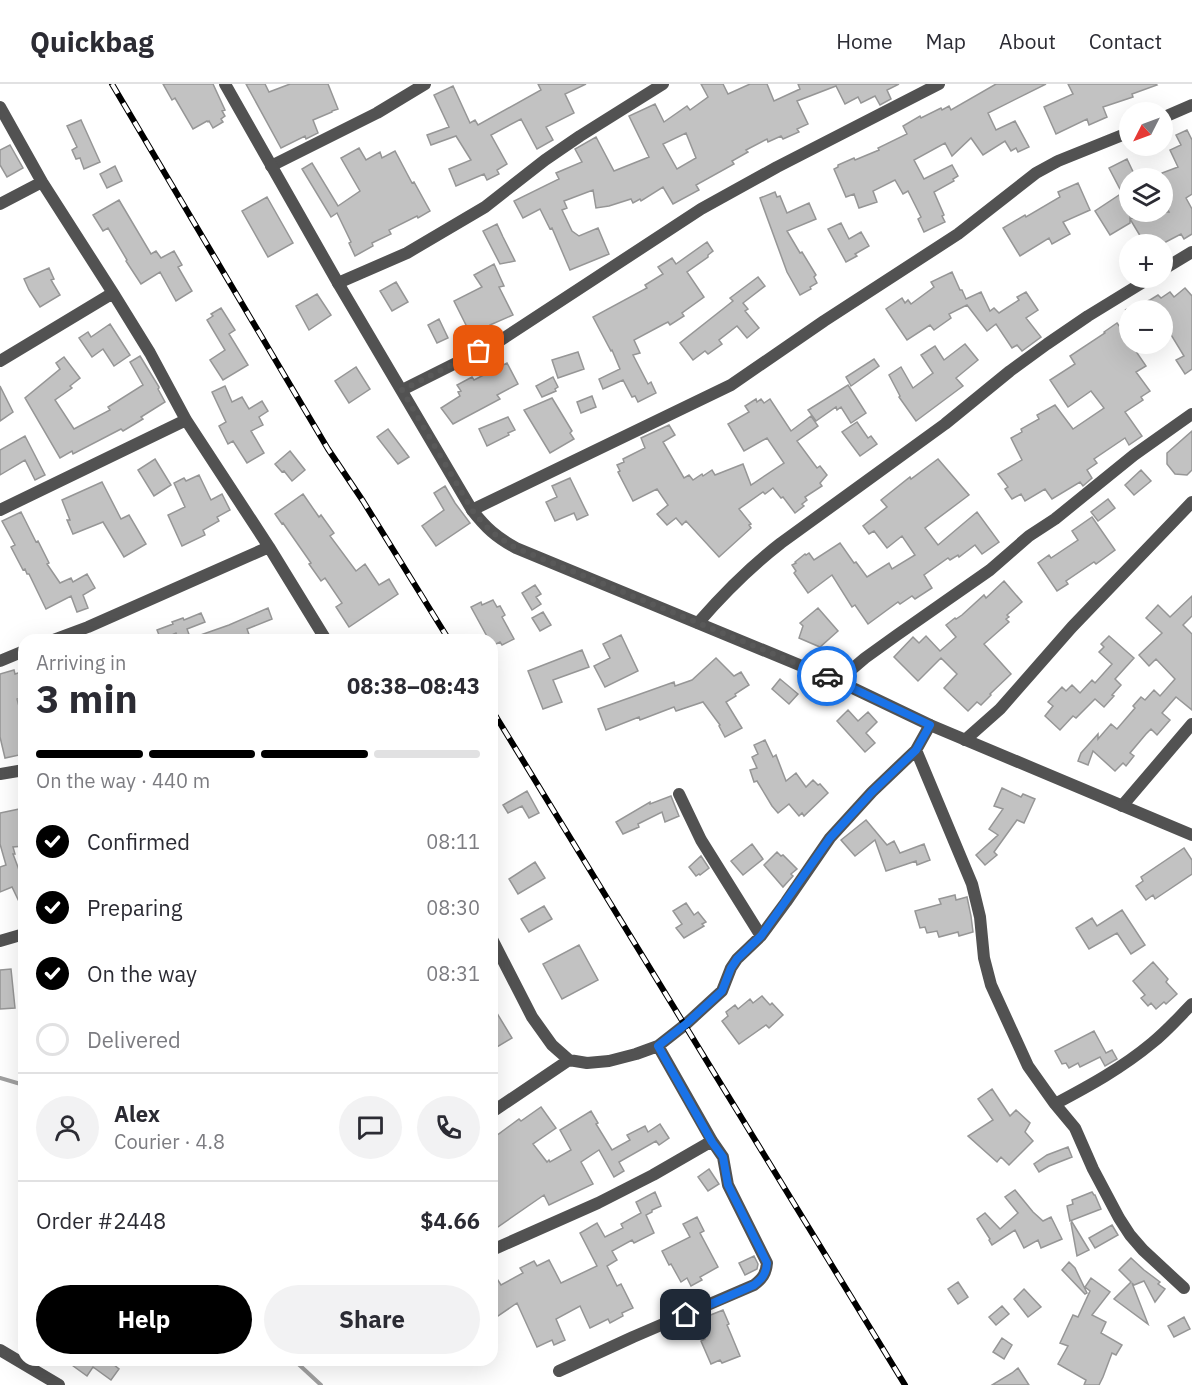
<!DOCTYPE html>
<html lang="en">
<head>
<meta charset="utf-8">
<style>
	:root { --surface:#fff; --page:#f2f2f3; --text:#2b2b33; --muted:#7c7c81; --line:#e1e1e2; --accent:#000 }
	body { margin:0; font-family:"IBM Plex Sans",sans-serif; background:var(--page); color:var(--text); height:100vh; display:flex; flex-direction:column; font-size:22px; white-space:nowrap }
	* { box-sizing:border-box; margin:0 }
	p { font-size:20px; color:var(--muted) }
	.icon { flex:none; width:33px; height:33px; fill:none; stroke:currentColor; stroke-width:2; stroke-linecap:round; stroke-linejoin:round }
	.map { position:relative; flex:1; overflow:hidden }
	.sheet { position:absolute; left:18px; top:550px; width:480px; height:732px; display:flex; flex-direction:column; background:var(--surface); border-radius:18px; box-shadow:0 6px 24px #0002 }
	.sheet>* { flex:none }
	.needle { width:39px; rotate:228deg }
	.buttons { position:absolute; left:1119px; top:18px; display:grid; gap:12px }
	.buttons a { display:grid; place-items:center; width:54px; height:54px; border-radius:50%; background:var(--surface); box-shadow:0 6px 24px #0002; font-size:30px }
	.pin { position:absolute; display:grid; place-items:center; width:51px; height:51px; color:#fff; margin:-26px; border-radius:12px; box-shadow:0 3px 9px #0006 }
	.courier { position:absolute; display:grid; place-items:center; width:60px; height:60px; margin:-30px; border:4px solid #1a73e8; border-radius:50%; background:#fff; color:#222; box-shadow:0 2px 8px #0007 }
	.head em { font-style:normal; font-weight:800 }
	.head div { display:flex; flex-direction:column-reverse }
	.head { display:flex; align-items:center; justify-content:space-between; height:102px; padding:0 18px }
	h1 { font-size:39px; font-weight:800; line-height:45px }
	.bar { display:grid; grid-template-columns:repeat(4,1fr); gap:9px 6px; align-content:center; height:72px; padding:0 18px }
	.bar i { height:8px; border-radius:4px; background:var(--line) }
	.bar .selected { background:var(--accent) }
	.bar p { grid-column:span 4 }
	.line { display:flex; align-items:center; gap:15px; padding:0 18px; border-top:2px solid var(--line) }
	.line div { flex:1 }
	.round { display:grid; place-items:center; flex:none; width:63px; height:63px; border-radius:32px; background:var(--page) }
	ol { padding:0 18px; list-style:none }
	li { display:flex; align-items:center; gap:18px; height:66px }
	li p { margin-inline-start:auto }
	li .icon { padding:6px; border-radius:50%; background:var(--accent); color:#fff; stroke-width:4 }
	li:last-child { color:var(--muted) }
	li i { width:33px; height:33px; border:3px solid var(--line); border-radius:50% }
	.primary-button { display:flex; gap:12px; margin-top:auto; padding:12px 18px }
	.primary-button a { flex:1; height:69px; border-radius:36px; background:var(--accent); color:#fff; font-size:24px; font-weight:800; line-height:69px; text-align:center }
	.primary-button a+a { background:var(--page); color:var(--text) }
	header { display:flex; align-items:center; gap:36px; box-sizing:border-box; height:84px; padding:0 30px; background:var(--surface); border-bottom:2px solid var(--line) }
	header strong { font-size:28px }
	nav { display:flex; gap:33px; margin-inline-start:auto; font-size:21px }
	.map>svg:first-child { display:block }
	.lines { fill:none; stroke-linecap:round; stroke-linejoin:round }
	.stream { stroke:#a0a0a0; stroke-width:4 }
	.building { fill:#c2c2c2; stroke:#969696; stroke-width:1.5; fill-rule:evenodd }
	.minor { stroke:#525252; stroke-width:12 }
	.tertiary { stroke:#525252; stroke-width:12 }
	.rail-casing { stroke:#000; stroke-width:6 }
	.rail { stroke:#fff; stroke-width:4; stroke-dasharray:11; stroke-linecap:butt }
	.done { stroke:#595959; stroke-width:6; stroke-dasharray:0 10.8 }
	.route { stroke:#1a73e8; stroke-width:8 }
</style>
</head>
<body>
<header>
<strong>Quickbag</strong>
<nav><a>Home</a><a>Map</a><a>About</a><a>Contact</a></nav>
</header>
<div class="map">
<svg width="1192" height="1301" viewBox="0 0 1192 1301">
	<rect width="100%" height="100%" fill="#fff"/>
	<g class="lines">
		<path class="stream" d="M0 994 24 1001
			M294 1276 321 1301"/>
	</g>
	<path class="building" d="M163 0H213L225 26 222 27 225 32 221 35 223 38 213 44 209 37 208 38 207 37 193 45 175 14 172 16Z
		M246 0H265L269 8 290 0H328L338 25 332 27V28L313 36 318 49 306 55 305 52 281 64Z
		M538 0H586L565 10 574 29 546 43 553 56 537 65 521 35 491 51 507 80 497 86 499 90 487 96 484 90 456 102 449 85 471 76 456 52 431 61 427 51 449 43 434 11 453 2 470 39 475 36 478 41 541 6Z
		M701 0H723L728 10 750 0H767L774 17 800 5 798 0H899L887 6 891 15 880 21 875 12 861 19 858 13 845 20 836 2 797 17 808 40 797 45 799 48 783 55 781 52 768 58 767 55 746 66 748 68 732 77 734 80 696 101 699 106 673 120 663 103 641 117 640 115 633 119 631 115 609 122 596 124 593 106 564 117 567 124 562 126 572 147 579 152 598 144 609 170 570 186 552 144 550 145 540 125 523 134 514 117 559 95 556 89 582 78 575 65 596 53 614 87 649 73 629 32 655 20 664 38 687 22 690 26 708 13ZM686 49 696 74 677 85 663 60Z
		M996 0H1046L988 29 996 46 1015 37 1029 63 1018 68 1016 64 1011 67 1005 57 983 71 971 54 952 72 945 59 914 76 924 95 952 81 958 92 953 95 954 97 934 108 944 131 942 132 945 138 924 148 918 135 921 133 908 107 903 110 895 96 873 107 877 118 859 124 854 110 846 113 834 85 838 83V81L854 74 855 76 879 66 878 64 907 50 903 42 920 32 921 34 941 24 942 26 949 22 951 26Z
		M1068 0H1156L1157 1 1132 10 1133 13 1103 23 1107 33 1089 41 1087 35 1056 50 1044 23 1073 10Z
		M81 36 100 78 84 85 80 74 76 75 72 66 77 63 67 42Z
		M1187 46 1192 56V110L1186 114 1192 125V150L1184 155 1181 150 1162 160H1145L1130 135 1144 128H1169L1162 115V89L1178 83 1170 66 1181 61 1176 51Z
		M10 61 23 84 7 93 0 81V66Z
		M359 64 366 76 380 68 382 74 395 67 412 99 414 98 430 127 418 134 417 132 389 146 391 150 372 159 373 162 355 172 349 159 351 158 337 129 331 133 302 85 312 79 338 122 360 107 341 74Z
		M1127 75 1136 94H1130V139L1110 151 1095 127 1122 109 1109 84Z
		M115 82 122 97 107 104 100 90Z
		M1078 99 1090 126 1063 138 1070 150 1052 160 1049 154 1020 172 1003 144 1025 131 1026 133 1060 113 1058 108Z
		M775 108 777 113 780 112 787 129 809 119 816 135 787 147 800 169 802 168 816 191 814 193 817 199 810 203 811 205 800 211 787 188 760 114Z
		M267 113 293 159 268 173 242 127Z
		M119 116 151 170 156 167 161 174 174 167 182 181 178 183 192 207 176 217 160 188 141 200 126 177 127 176 108 144 103 147 93 131Z
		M841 139 849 155 861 148 869 162 855 170 857 172 846 178 828 145Z
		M497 140 503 153 515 177 500 180 483 147Z
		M707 158 713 167 708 171V173L687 188 704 213 682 229 684 232 670 241 668 238 664 240 634 256 640 269 633 271 648 300 651 298 656 309 638 318 635 312 632 313 623 296 603 305 599 295 620 285 612 266 611 267 593 233 647 204 645 201 663 190 658 183 672 174 676 180Z
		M494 180 504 202 499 203 513 231 490 241 493 248 482 254 480 249 472 253 454 217 482 203 474 191Z
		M49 184 54 195 51 196 60 211 40 223 29 206 24 195Z
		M952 188 960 206H962L966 215 981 208 990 227 994 224 999 229 1019 216 1017 213 1026 208 1038 226 1026 234 1041 253 1022 267 1017 261 1012 264 996 240 987 247 967 221 949 230 951 234 934 246 930 241 907 256 886 225 902 214 905 219 908 216 911 220 934 203 931 198Z
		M758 193 765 202 743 219 748 225 745 227 759 244 747 254 737 242 719 256 722 260 708 270 705 267 693 276 680 259 733 217 730 214Z
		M396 198 408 218 392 227 380 207Z
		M1185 204 1192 212V285L1185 290 1176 276 1184 272 1170 249 1162 254V226H1125L1150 216 1158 211 1161 214 1170 208 1174 213Z
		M317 210 331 231 309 246 296 222Z
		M221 224 235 246 229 250 248 281 223 296 210 276 225 266 207 236 213 232 211 230Z
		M439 235 448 254 437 259 428 241Z
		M1117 239 1130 257V260H1131L1146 282 1136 288 1150 307 1141 313 1143 316 1125 328 1142 352 1129 361 1125 354 1094 375 1097 379 1087 386 1092 394 1083 402 1080 398 1052 415 1045 405 1025 417 1021 410 1012 415 1005 405 1008 403 998 390 1022 376 1011 354 1022 348 1021 345 1039 335 1037 331 1055 321 1073 345 1104 324 1091 307 1068 323 1050 296 1075 280 1070 272 1105 249 1104 248Z
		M110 240 130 271 114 282 103 265 92 273 79 254 88 248 91 253Z
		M965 260 978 276 956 294 963 302 916 337 899 313 900 312 889 291 901 283 913 304 933 289 921 271 935 262 944 276Z
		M578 268 584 285 558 294 552 276Z
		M140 272 159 303V304L158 305 165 318 141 333 143 335 123 347 121 345 73 370 72 367 60 374 25 314 60 285 56 279 64 273 80 294 70 302 72 304 55 316 74 345 110 326 108 323 143 301 130 278Z
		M874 275 879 282 851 302 846 293Z
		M507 279 518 300 497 311 500 315 453 340 441 324 460 312 458 308 461 307 457 301 472 293 474 296Z
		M356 283 370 305 349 319 335 297Z
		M553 293 558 303 555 305 556 307 542 313 536 302Z
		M848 301 866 329 851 339 841 323 837 326 836 323 816 337 808 326Z
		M0 302 13 328 0 337Z
		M225 302 232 318 242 313 249 325 262 317 268 327 259 333 263 341 251 347 264 369 247 379 233 357 228 360 219 342 226 338 212 308Z
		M592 312 596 323 581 329 577 318Z
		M552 314 572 347 570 349 574 355 550 369 524 326Z
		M756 315 757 318 761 315 764 319 770 315 791 347 811 332 818 342 797 357 817 384 820 382 827 391 820 399 822 402 805 413 807 416 802 420 804 422 795 429 783 413 781 414 773 404 765 410 763 408 739 425 751 440 749 441 751 444 719 473 686 437 682 441 676 434 667 441 657 430 668 421 657 405 633 417 618 388 620 387 617 381 624 378 623 375 645 364 641 354 669 341 675 351 663 358 684 394 689 391 693 396 702 390 703 392 712 386 715 391 743 380 751 401 784 379 767 354 744 367 728 340 749 328 745 322Z
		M508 333 515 346 508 349 509 351 487 362 479 345Z
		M857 338 868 354 871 352 877 360 860 372 842 348Z
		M388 345 409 373 398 380 377 353Z
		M1192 347V386L1187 391 1175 390 1167 380V369Z
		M25 352 45 391 35 396 25 376 0 391V366Z
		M290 367 305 386 292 397 284 387 282 388 275 380Z
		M155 375 171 401 154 412 138 386Z
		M938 375 969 411 925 444 938 461 977 428 999 458 982 470 975 461 959 473 958 471 950 476 948 474 924 491 932 504 915 515 912 512 900 520 898 518 868 540 855 521 852 523 832 491 808 509 794 489 796 487 792 481 796 479 795 478 805 470 806 471 809 469 814 476 840 459 854 479 856 478 867 493 889 479 892 485 915 471 902 452 887 464 874 447 869 450 863 442 887 423 881 416 910 393 911 395Z
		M1141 386 1151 397 1134 411 1125 401Z
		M199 391 211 416 222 410 230 426 217 433 219 437 203 446 205 451 182 462 168 431 185 423 174 399 184 394 186 397Z
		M570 394 588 431 577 436 574 429 555 437 546 418 557 413 552 402Z
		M102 398 121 435 129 431 146 460 124 473 103 438 73 450 67 436H70L62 416Z
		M445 402 455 419 470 439 436 462 422 442 444 426 434 409Z
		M303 410 319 433 321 431 334 449 330 452 356 487 365 480 379 501 389 495 398 510 349 543 336 523 342 519 325 494 321 497 309 480 311 479 283 439 282 440 275 430Z
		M1108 415 1115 424 1098 437 1091 428Z
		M21 428 36 458 38 457 49 479 47 480 60 499 71 494 73 498 87 490 95 504 83 511 88 524 77 528 71 512 46 525 29 490H27L25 485 23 486 11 463 15 461 2 437Z
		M1092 433 1115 466 1096 480 1094 478 1066 497 1068 500 1057 507 1038 479 1049 471 1051 474 1078 456 1072 447Z
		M1004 497 1022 518 1007 531 1009 533 1006 535 1009 538 984 560 1011 590 990 610 991 611 981 621 977 618 968 627 944 604 957 590 941 574 918 597 894 573 913 553 919 559 926 552 940 567 956 553 946 541 955 534 956 535 962 531 984 511 986 514Z
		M535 501 541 510 536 513 541 520 532 526 522 509Z
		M1192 512V532L1183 541 1192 550V626L1176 613 1162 629 1170 636 1157 651 1151 645 1146 650 1130 669 1134 672 1126 682 1123 679 1115 687 1093 667 1088 681 1078 677 1081 669 1098 650V655L1111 640 1117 645 1135 624 1133 622 1141 613 1145 616 1154 606 1160 612 1175 595 1156 575 1149 582 1139 571 1162 549 1146 534 1158 521 1170 533Z
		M493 516 497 523 500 522 505 531 502 533 514 555 502 561 500 558 492 562V556H489L471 523 481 518 482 521Z
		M268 524 272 535 247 545 251 556H189V555L229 541Z
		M818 524 838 547 820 563 799 554 803 542 800 539Z
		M543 528 551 541 540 547 532 534Z
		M201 529 205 538 187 545 190 553 179 556 176 549 161 556 157 546 173 540 172 538 183 534 184 536Z
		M621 551 638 587 605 603 594 582 610 574 603 560Z
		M1109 552 1134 574 1115 595 1121 601 1112 611 1114 612 1104 623 1095 615 1076 634 1073 632 1060 646 1045 632 1053 622 1048 618 1062 603 1066 607 1072 601 1080 609 1092 596 1095 599 1112 580 1099 568 1104 563 1101 560Z
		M582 566 589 583 553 596 562 618 543 625 528 587Z
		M716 574 734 592 741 588 749 601 735 610 736 612 726 618 742 644 725 653 719 642 720 641 703 618 676 627 674 623 640 636 639 633 606 646 598 625 674 598 675 602 692 596Z
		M14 586 15 590 24 587V613L17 615 24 641V670L5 674 0 653V590Z
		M780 595 798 610 789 620 772 605Z
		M848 626 858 637 868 628 877 638 866 649 875 659 865 668 837 637Z
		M765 656 773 673 776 671 786 697 796 689 806 703 813 696 818 701 820 700 828 709 804 732 802 729 799 732 789 720 778 729 772 722 757 697 754 698 750 686 757 684 752 673 758 670 754 661Z
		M1002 704 1021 713 1023 710 1035 715 1024 739 1017 736 994 768 997 771 985 781 976 771 998 751 989 745 1003 725 994 722Z
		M527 707 539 729 529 734 522 722 508 729 503 721Z
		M671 712 679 732 665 738 662 728 638 740 639 743 623 750 616 738 650 718V720Z
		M24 724V762L13 763 15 770H13L24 799V828L12 803 0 808V783L6 781 0 760V729Z
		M866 736 887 761 894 757 900 769 924 760 930 776 917 781 916 777 886 787 875 756 855 772 841 756Z
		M752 760 763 775 743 791 731 777Z
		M1184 764 1192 776V790L1155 815 1153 811 1146 816 1136 802 1143 797 1141 793Z
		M777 768 781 772 783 771 797 785 791 790 793 792 783 803 764 781Z
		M701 772 709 784 700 791 699 790 696 792 689 783Z
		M535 778 545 794 518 810 509 795Z
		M955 811 956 816 967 813 971 832 973 848 959 852 958 848 939 853 937 847 927 849 925 843 920 844 915 827 941 820 939 815Z
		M686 819 694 831 698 828 706 838 702 840 704 842 684 854 676 844 682 840 673 827Z
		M544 822 552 835 529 848 521 835Z
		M1122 826 1145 861 1131 870 1117 849 1089 865 1076 844 1092 834 1097 842Z
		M579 861 598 896 562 915 543 880Z
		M1153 878 1168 895 1166 898 1177 910 1166 920 1164 918 1156 925 1151 919 1148 922 1141 914 1145 911 1133 897Z
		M11 885 15 924 0 925V886Z
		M762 912 770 921 772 919 783 931 769 944 766 941 739 960 722 937 728 932 726 928 735 921 738 925 750 915 753 919Z
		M492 921 512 954 492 966Z
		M1094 947 1106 969 1112 966 1117 975 1105 982 1100 973 1080 983 1078 979 1069 984 1066 979 1062 980 1055 967Z
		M992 1005 1010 1032 1016 1026 1030 1039 1025 1048 1033 1057 1009 1081 1001 1073 997 1078 968 1052 993 1036 978 1015Z
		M541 1023 556 1044 533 1060 547 1078 549 1076 550 1078 571 1066 560 1046 591 1027 598 1039 596 1040 612 1066 630 1056 627 1051 645 1042 648 1048 660 1040 669 1054 659 1061 656 1057 619 1078 624 1087 614 1093 599 1066 581 1078 593 1100 549 1121 544 1111 492 1147V1055L519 1035 521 1037Z
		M1068 1063 1072 1073 1049 1082 1039 1088 1034 1080 1047 1071Z
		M709 1085 719 1100 708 1107 698 1093Z
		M1015 1106 1033 1128 1043 1137 1051 1133 1062 1155 1041 1164 1038 1156 1024 1164 1015 1146 992 1161 989 1156 990 1155 977 1135 985 1129 1000 1145 1018 1129 1005 1113Z
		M655 1108 661 1122 652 1126V1128L646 1131 654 1149 634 1159 632 1156 612 1167 617 1176 607 1182 617 1202 621 1200 633 1224 622 1229 623 1232 610 1239 608 1235 590 1244 580 1222 556 1235 565 1256 554 1261 552 1256 537 1263 517 1219 492 1236V1187L501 1201 523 1189 520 1184 534 1177 537 1182 549 1176 561 1199 597 1182 580 1149 597 1139 605 1153 623 1144 621 1140 641 1129 636 1118Z
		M1092 1108 1094 1111H1095L1101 1125 1070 1137 1067 1122 1073 1120 1072 1116Z
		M697 1133 704 1147 700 1149 718 1183 700 1193 702 1196 691 1202 687 1194 681 1198 671 1180 669 1181 662 1167 690 1153 683 1140Z
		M1072 1138 1089 1166 1077 1172 1071 1139Z
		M1112 1141 1118 1151 1095 1164 1089 1154Z
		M754 1172 758 1180 757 1185 745 1191 739 1179Z
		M1131 1174 1144 1186 1160 1198 1158 1200 1165 1205 1155 1218 1144 1197 1134 1201 1132 1199 1148 1240 1114 1215 1131 1198 1119 1186Z
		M1069 1178 1075 1184 1087 1209 1085 1210 1062 1186Z
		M1091 1194 1110 1208 1092 1231 1106 1238 1101 1249 1122 1261 1116 1271 1112 1269 1103 1293 1099 1301H1084L1086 1296 1058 1280 1068 1262 1060 1259 1073 1231 1078 1233 1090 1207 1085 1203Z
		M958 1198 968 1213 958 1220 948 1205Z
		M1024 1205 1041 1223 1028 1233 1014 1215Z
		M1002 1222 1009 1230 996 1241 989 1233Z
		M723 1226 729 1240 727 1241 730 1248 740 1272 722 1279 720 1276 711 1280 701 1257 705 1255 698 1236Z
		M1184 1233 1190 1245 1174 1253 1168 1242Z
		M1002 1254 1012 1261 1004 1275 993 1268Z
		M65 1276H108L119 1285 111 1296 93 1283 87 1292Z
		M1018 1284 1029 1301H992L1012 1289Z"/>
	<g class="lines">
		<path class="minor" d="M0 23 42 98 113 209 150 269 186 336 269 463 326 556
			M1162 34 1192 21
			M271 82 377 29 425 0
			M0 120 42 98
			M1162 186 1192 168
			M338 199 407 169 485 123 545 76 580 52 663 0
			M0 277 113 209
			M402 306 498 258 701 125 777 83 939 0
			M0 426 186 336
			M472 426 731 301 824 237 958 150 1036 89 1058 77 1130 48
			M698 539C724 509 750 483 781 459L945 340 1010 287 1047 260 1088 232 1150 194
			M53 556 88 543 269 463
			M0 577 24 567
			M838 597 865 574 897 551 990 486 1029 452 1055 435 1134 371 1192 330
			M965 656 1000 625 1072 543 1192 418
			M916 666 972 800 980 833 984 874 991 901 1028 982 1055 1020 1075 1044 1093 1085 1119 1134 1130 1151 1143 1166 1184 1204
			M0 690 24 686
			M679 710 701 756 761 852
			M1122 722 1192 640
			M492 855 532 933 552 961 569 976 587 979 609 977 636 970 658 962 686 940 722 907 731 884 737 875 761 852 786 818 830 754 872 708 916 666 930 641
			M0 857 24 850
			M1055 1020C1089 1002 1122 984 1152 959 1167 947 1179 933 1192 920
			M492 1028 569 976
			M492 1166 598 1119 653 1091 712 1057
			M0 1266 59 1301
			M559 1287 633 1253 754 1201C762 1195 766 1190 767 1179L728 1101 723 1073 712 1057 658 962"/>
		<path class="tertiary" d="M225 0 338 199 472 426C486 444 496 453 516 464L838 597 930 641 1192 751"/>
		<g class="rail-casing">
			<path id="rail" d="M112 0 328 365 363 417 449 556
				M492 626 905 1301"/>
		</g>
		<use href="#rail" class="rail"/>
	</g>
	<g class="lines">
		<path class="done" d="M479 267 402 306 472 426C486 444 496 453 516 464L827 592"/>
		<path class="route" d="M686 1231 754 1201C762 1195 766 1190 767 1179L728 1101 723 1073 712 1058 658 962 686 940 722 907 731 884 737 875 761 852 830 754 872 708 916 666 930 641 827 592"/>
	</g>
</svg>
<div class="buttons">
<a><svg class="needle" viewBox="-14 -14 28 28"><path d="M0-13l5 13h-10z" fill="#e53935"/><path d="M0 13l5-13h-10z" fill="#7c7c81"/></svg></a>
<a><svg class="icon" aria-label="layers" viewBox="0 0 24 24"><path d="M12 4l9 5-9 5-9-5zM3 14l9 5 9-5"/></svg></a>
<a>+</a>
<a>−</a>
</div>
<div class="pin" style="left:479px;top:267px;background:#ea580c"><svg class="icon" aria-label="bag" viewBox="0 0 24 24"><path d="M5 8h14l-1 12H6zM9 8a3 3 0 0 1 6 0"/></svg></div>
<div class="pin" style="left:686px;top:1231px;background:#1f2937"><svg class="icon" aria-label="home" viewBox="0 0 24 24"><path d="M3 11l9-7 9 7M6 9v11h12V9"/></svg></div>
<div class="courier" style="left:827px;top:592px"><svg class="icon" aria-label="car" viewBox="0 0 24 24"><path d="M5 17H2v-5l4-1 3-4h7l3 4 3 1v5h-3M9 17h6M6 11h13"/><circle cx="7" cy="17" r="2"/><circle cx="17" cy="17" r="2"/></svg></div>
<section class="sheet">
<div class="head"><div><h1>3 min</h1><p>Arriving in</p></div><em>08:38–08:43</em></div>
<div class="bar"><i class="selected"></i><i class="selected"></i><i class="selected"></i><i></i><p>On the way · 440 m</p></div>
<ol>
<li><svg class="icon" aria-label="check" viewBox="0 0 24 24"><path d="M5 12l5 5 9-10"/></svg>Confirmed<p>08:11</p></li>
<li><svg class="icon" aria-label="check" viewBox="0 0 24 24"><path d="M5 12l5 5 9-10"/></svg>Preparing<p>08:30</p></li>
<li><svg class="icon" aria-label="check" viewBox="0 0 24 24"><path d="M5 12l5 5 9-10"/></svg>On the way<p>08:31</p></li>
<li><i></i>Delivered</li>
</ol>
<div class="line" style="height:108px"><a class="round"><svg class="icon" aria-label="person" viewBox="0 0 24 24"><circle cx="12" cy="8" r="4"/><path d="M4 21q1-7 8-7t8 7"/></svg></a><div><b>Alex</b><p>Courier · 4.8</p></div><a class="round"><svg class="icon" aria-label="chat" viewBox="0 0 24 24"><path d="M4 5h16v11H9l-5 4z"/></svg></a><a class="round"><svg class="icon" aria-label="phone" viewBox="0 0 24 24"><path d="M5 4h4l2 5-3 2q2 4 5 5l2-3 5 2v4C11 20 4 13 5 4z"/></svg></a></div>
<div class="line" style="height:78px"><div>Order #2448</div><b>$4.66</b></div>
<div class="primary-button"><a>Help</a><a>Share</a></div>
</section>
</div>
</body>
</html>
